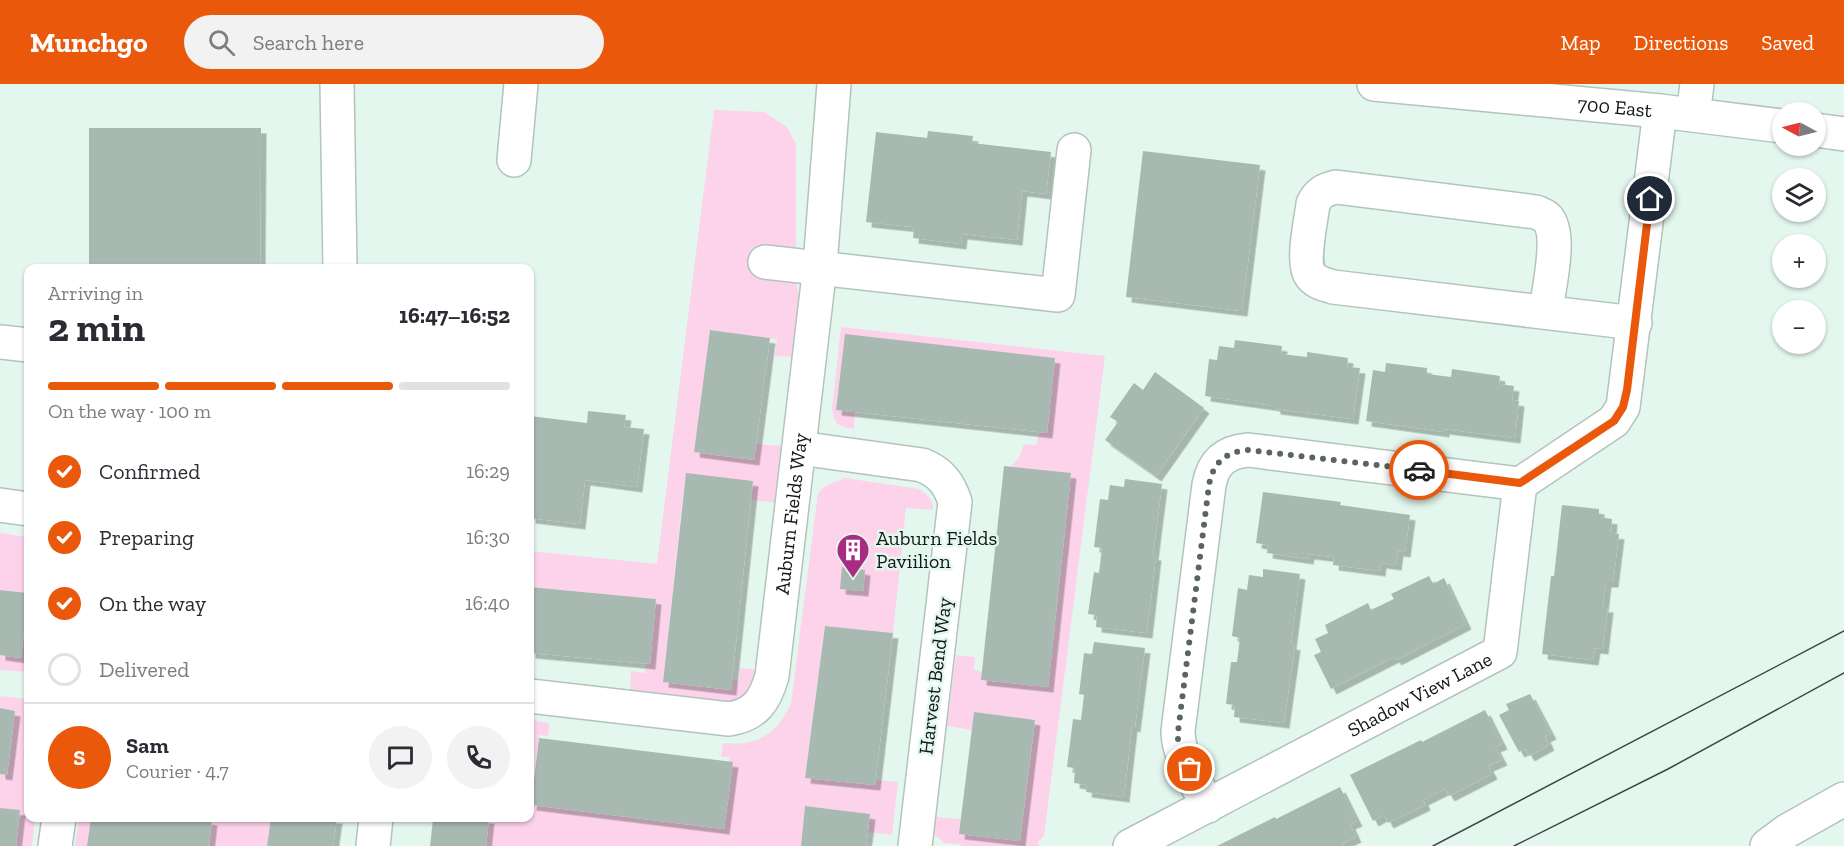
<!DOCTYPE html>
<html lang="en">
<head>
<meta charset="utf-8">
<style>
	:root { --surface:#fff; --page:#f2f2f3; --text:#2b2b33; --muted:#7c7c81; --line:#e1e1e2; --accent:#ea580c }
	body { margin:0; font-family:"Zilla Slab",serif; background:var(--page); color:var(--text); height:100vh; display:flex; flex-direction:column; font-size:22px; white-space:nowrap }
	* { box-sizing:border-box; margin:0 }
	p { font-size:20px; color:var(--muted) }
	.icon { flex:none; width:33px; height:33px; fill:none; stroke:currentColor; stroke-width:2; stroke-linecap:round; stroke-linejoin:round }
	.map { position:relative; flex:1; overflow:hidden }
	.side { position:absolute; left:24px; top:180px; width:510px; height:558px; display:flex; flex-direction:column; background:var(--surface); border-radius:12px; box-shadow:0 2px 4px #0004 }
	.side>* { flex:none }
	.needle { width:39px; rotate:277deg }
	.controls { position:absolute; left:1772px; top:18px; display:grid; gap:12px }
	.controls a { display:grid; place-items:center; width:54px; height:54px; border-radius:50%; background:var(--surface); box-shadow:0 2px 4px #0004; font-size:30px }
	.pin { position:absolute; display:grid; place-items:center; width:51px; height:51px; color:#fff; margin:-26px; border:3px solid #fff; border-radius:50%; box-shadow:0 2px 6px #0007 }
	.courier { position:absolute; display:grid; place-items:center; width:60px; height:60px; margin:-30px; border:4px solid #ea580c; border-radius:50%; background:#fff; color:#222; box-shadow:0 2px 8px #0007 }
	.headline em { font-style:normal; font-weight:800 }
	.headline div { display:flex; flex-direction:column-reverse }
	.headline { display:flex; align-items:center; justify-content:space-between; height:102px; padding:0 24px }
	h1 { font-size:39px; font-weight:800; line-height:45px }
	.bar { display:grid; grid-template-columns:repeat(4,1fr); gap:9px 6px; align-content:center; height:72px; padding:0 24px }
	.bar i { height:8px; border-radius:4px; background:var(--line) }
	.bar .selected { background:var(--accent) }
	.bar p { grid-column:span 4 }
	.line { display:flex; align-items:center; gap:15px; padding:0 24px; border-top:2px solid var(--line) }
	.line div { flex:1 }
	.round { display:grid; place-items:center; flex:none; width:63px; height:63px; border-radius:32px; background:var(--page) }
	ol { padding:0 24px; list-style:none }
	li { display:flex; align-items:center; gap:18px; height:66px }
	li p { margin-inline-start:auto }
	li .icon { padding:6px; border-radius:50%; background:var(--accent); color:#fff; stroke-width:4 }
	li:last-child { color:var(--muted) }
	li i { width:33px; height:33px; border:3px solid var(--line); border-radius:50% }
	header { display:flex; align-items:center; gap:36px; box-sizing:border-box; height:84px; padding:0 30px; background:var(--accent); color:#fff }
	header strong { font-size:28px }
	nav { display:flex; gap:33px; margin-inline-start:auto; font-size:21px }
	.search { width:420px; height:54px; background:var(--page); display:flex; align-items:center; gap:15px; box-sizing:border-box; padding:0 21px; border-radius:33px; color:var(--muted); font-size:22px }
	.map>svg:first-child { display:block }
	.green { fill:#fdd3ec }
	.building { fill:#a8b9b1; filter:url(#shadow) }
	.lines { fill:none; stroke-linecap:round; stroke-linejoin:round }
	.minor-casing { stroke:#b2c4bb; stroke-width:36 }
	.major-casing { stroke:#b2c4bb; stroke-width:36 }
	.minor { stroke:#fff; stroke-width:33 }
	.major { stroke:#fff; stroke-width:33 }
	.tram { stroke:#3d4743; stroke-width:1.5 }
	.done { stroke:#5a6560; stroke-width:6; stroke-dasharray:0 10.8 }
	.route { stroke:#ea580c; stroke-width:8 }
	.labels { text-anchor:middle; stroke-width:5; stroke-linejoin:round; paint-order:stroke }
	.street-label { font-size:20px; fill:#101714; stroke:#e4f7ee }
	.poi-label { font-size:20px; fill:#101714; stroke:#e4f7ee; text-anchor:start }
</style>
</head>
<body>
<header>
<strong>Munchgo</strong>
<div class="search"><svg class="icon" aria-label="search" viewBox="0 0 24 24"><circle cx="10" cy="10" r="6"/><path d="M15 15l6 6"/></svg>Search here</div>
<nav><a>Map</a><a>Directions</a><a>Saved</a></nav>
</header>
<div class="map">
<svg width="1844" height="762" viewBox="0 0 1844 762">
	<defs>
		<filter id="shadow"><feDropShadow dx="5.5" dy="5.5" stdDeviation="0" flood-color="#0004"/></filter>
	</defs>
	<rect width="100%" height="100%" fill="#e4f7ee"/>
	<path class="green" d="M714 26 764 28 787 43 796 60V195L803 240 797 273 775 272 777 255 710 246 694 368 754 376 756 360 785 362 779 419 751 416 753 397 686 390 682 419 663 598 730 606 731 595 739 597 740 584 757 586 750 607 735 620 632 609 630 605 631 587 645 589 646 580H650L656 515 530 503V467L657 480Z
		M841 243 1105 272 1044 752 1038 758 1040 762H961L960 760 944 759 934 750 936 733 961 735 1020 756 1035 636 974 628 972 646 947 642 956 571 975 573 974 586 1048 602 1071 390 1011 383 1020 372 1024 360 1036 361 1040 347 1047 348 1055 274 845 251 836 325 855 327 854 345C838 342 835 342 832 325Z
		M845 394 920 405C927 411 934 416 933 426L906 424 893 549 825 542 805 693 875 701 876 696 898 698 892 751 868 748 870 730 805 722 801 762H486L489 734H530V636L549 639 548 652 539 651 531 721 724 745 732 679 729 678V673H721L723 659C757 662 777 651 791 619L818 409 825 402Z
		M0 449 28 453V509L0 506Z
		M28 520V588L0 586V571L21 574Z
		M0 612 28 615V734H35L32 762H16L20 727 0 724V690L7 691 15 627 0 624Z
		M79 734H91L87 762H75Z
		M196 734H271L267 762H209L212 736Z"/>
	<path class="building" d="M89 44H261L260 184H89Z
		M928 47 973 52 972 59 1051 68 1046 110 1022 107 1017 156 962 150 961 160 913 154 914 143 866 138 876 48 927 54Z
		M1143 67 1260 81 1242 227 1126 213Z
		M710 246 770 254 754 376 694 368Z
		M845 250 1055 274 1047 349 836 326Z
		M1235 256 1282 262 1281 270 1307 273V268L1348 274 1347 283 1360 284 1353 335 1275 325V322L1205 312 1209 275 1217 276 1219 262 1234 264Z
		M1386 279 1427 284V290L1451 293 1452 285 1500 292 1499 300 1514 302 1512 316 1519 317 1515 354 1444 345V348L1366 337 1373 286 1385 288Z
		M1155 288 1204 324 1156 392 1105 356 1118 338 1110 333 1134 299 1143 306Z
		M588 327 626 331 624 343 644 345 637 403 585 396 580 440 530 434V332L587 339Z
		M1004 382 1071 389 1048 603 981 596Z
		M686 389 753 397 731 606 663 598Z
		M1125 395 1162 400 1153 471H1156L1147 549 1096 543 1097 531 1088 530 1094 488 1099 489 1102 464 1094 463 1100 415 1108 416 1110 401 1124 403Z
		M1263 408 1341 418 1340 421 1410 431 1405 468 1398 467 1396 481 1381 479 1380 487 1333 481 1334 473 1309 470 1308 475 1267 469 1268 461 1256 459Z
		M1562 421 1599 425V433L1612 435 1611 449 1619 450 1613 498H1606L1603 523H1608L1603 565 1595 564 1593 576 1542 570 1551 492H1554Z
		M842 483 865 486 863 507 840 505Z
		M1263 485 1300 490 1291 560 1295 561 1284 639 1234 633 1235 621 1226 620 1231 578H1237L1240 554 1232 552 1238 504 1247 506 1249 491 1263 493Z
		M1429 492 1433 500 1444 494 1466 540 1396 576 1394 573 1331 605 1314 571 1321 568 1315 555 1328 549 1325 541 1368 519 1371 526 1394 515 1391 510Z
		M530 503 656 515 650 580 530 569Z
		M0 506 28 509 21 574 0 571Z
		M825 542 893 549 875 701 805 694Z
		M1094 558 1145 564 1135 643 1132 642 1124 713 1086 708 1087 701 1074 699 1075 684 1067 683 1073 635 1081 636 1084 611 1079 610 1084 569 1092 570Z
		M1530 610 1551 650 1545 653 1549 661 1529 672 1525 665 1519 668 1499 631 1509 626 1506 620Z
		M0 624 15 627 7 691 0 690Z
		M1485 626 1502 660 1495 663 1502 676 1488 682 1492 690 1449 712 1445 705 1423 716 1425 721 1388 739 1384 731 1373 737 1350 691 1421 656 1422 658Z
		M974 628 1035 636 1020 757 959 750Z
		M539 654 733 678 724 745 531 721Z
		M1340 703 1357 737 1350 740 1356 753 1343 759 1344 762H1217L1275 733 1276 735Z
		M805 722 870 730 866 762H801Z
		M0 724 20 726 16 762H0Z
		M91 734H196L212 736 209 762H87Z
		M271 734H337L333 762H267Z
		M433 735 489 734 486 762H430Z"/>
	<g class="lines">
		<g class="minor-casing">
			<g id="minor">
				<path d="M337 0 340 184"/>
				<path d="M1693 31 1697 0"/>
				<path d="M514 76 521 0"/>
				<path d="M765 178 1058 211 1074 66"/>
				<path d="M1546 228C1548 206 1562 153 1548 135 1545 131 1540 130 1536 128L1336 103C1324 106 1318 109 1313 120 1311 137 1301 180 1311 192 1317 199 1324 200 1333 203L1635 239"/>
				<path d="M0 258 28 261"/>
				<path d="M799 364 922 381C940 388 949 399 955 418L915 762"/>
				<path d="M1520 400 1614 337 1623 323 1660 27"/>
				<path d="M0 421 28 425"/>
				<path id="s1" d="M530 612 729 635C755 631 765 617 772 592L820 182 834 0"/>
				<path d="M1208 722C1197 699 1178 673 1178 647L1209 401C1213 379 1225 368 1248 366L1520 400"/>
				<path d="M55 762 59 734"/>
				<path d="M373 762 376 734"/>
				<path id="s2" d="M1130 762 1500 568 1520 400"/>
				<path d="M1767 762 1787 747 1844 715"/>
			</g>
		</g>
		<g class="major-casing">
			<g id="major">
				<path id="s3" d="M1374 0 1660 27 1782 42"/>
				<path d="M1815 46 1844 50"/>
			</g>
		</g>
		<use href="#minor" class="minor"/>
		<use href="#major" class="major"/>
		<path class="tram" d="M1433 762 1844 547
			M1514 762 1668 685 1844 589"/>
	</g>
	<g class="lines">
		<path class="done" d="M1190 685 1178 657V648L1209 401C1213 379 1225 368 1248 366L1419 386"/>
		<path class="route" d="M1419 386 1520 399 1614 337 1623 323 1627 306 1650 115"/>
	</g>
	<defs>
		<g id="building-pin" transform="scale(1.725)"><path d="M0 17L-7.5 6A9.5 9.5 0 1 1 7.5 6Z" fill="#a72d83" stroke="#e4f7ee"/><path d="M-4-6H4V6H1V3H-1V6H-4ZM-2.5-4.3h1.7v1.8h-1.7ZM.8-4.3h1.7v1.8H.8ZM-2.5-1h1.7V.8h-1.7ZM.8-1h1.7V.8H.8Z" fill="#fff"/></g>
	</defs>
	<g fill-rule="evenodd">
		<use href="#building-pin" x="853" y="466"/>
	</g>
	<g class="labels">
		<g class="street-label">
			<text dy="7" stroke="none"><textPath href="#s3" startOffset="242">700 East</textPath></text>
			<text dy="7" stroke="none"><textPath href="#s1" startOffset="429">Auburn Fields Way</textPath></text>
			<text transform="translate(935 592) rotate(-83)" y="7">Harvest Bend Way</text>
			<text dy="7" stroke="none"><textPath href="#s2" startOffset="327">Shadow View Lane</textPath></text>
		</g>
		<g class="poi-label">
			<text x="876" y="461">Auburn Fields<tspan x="876" dy="23">Paviilion</tspan></text>
		</g>
	</g>
</svg>
<div class="controls">
<a><svg class="needle" viewBox="-14 -14 28 28"><path d="M0-13l5 13h-10z" fill="#e53935"/><path d="M0 13l5-13h-10z" fill="#7c7c81"/></svg></a>
<a><svg class="icon" aria-label="layers" viewBox="0 0 24 24"><path d="M12 4l9 5-9 5-9-5zM3 14l9 5 9-5"/></svg></a>
<a>+</a>
<a>−</a>
</div>
<div class="pin" style="left:1190px;top:685px;background:#ea580c"><svg class="icon" aria-label="bag" viewBox="0 0 24 24"><path d="M5 8h14l-1 12H6zM9 8a3 3 0 0 1 6 0"/></svg></div>
<div class="pin" style="left:1650px;top:115px;background:#1f2937"><svg class="icon" aria-label="home" viewBox="0 0 24 24"><path d="M3 11l9-7 9 7M6 9v11h12V9"/></svg></div>
<div class="courier" style="left:1419px;top:386px"><svg class="icon" aria-label="car" viewBox="0 0 24 24"><path d="M5 17H2v-5l4-1 3-4h7l3 4 3 1v5h-3M9 17h6M6 11h13"/><circle cx="7" cy="17" r="2"/><circle cx="17" cy="17" r="2"/></svg></div>
<section class="side">
<div class="headline"><div><h1>2 min</h1><p>Arriving in</p></div><em>16:47–16:52</em></div>
<div class="bar"><i class="selected"></i><i class="selected"></i><i class="selected"></i><i></i><p>On the way · 100 m</p></div>
<ol>
<li><svg class="icon" aria-label="check" viewBox="0 0 24 24"><path d="M5 12l5 5 9-10"/></svg>Confirmed<p>16:29</p></li>
<li><svg class="icon" aria-label="check" viewBox="0 0 24 24"><path d="M5 12l5 5 9-10"/></svg>Preparing<p>16:30</p></li>
<li><svg class="icon" aria-label="check" viewBox="0 0 24 24"><path d="M5 12l5 5 9-10"/></svg>On the way<p>16:40</p></li>
<li><i></i>Delivered</li>
</ol>
<div class="line" style="height:108px"><b class="round" style="background:var(--accent);color:#fff">S</b><div><b>Sam</b><p>Courier · 4.7</p></div><a class="round"><svg class="icon" aria-label="chat" viewBox="0 0 24 24"><path d="M4 5h16v11H9l-5 4z"/></svg></a><a class="round"><svg class="icon" aria-label="phone" viewBox="0 0 24 24"><path d="M5 4h4l2 5-3 2q2 4 5 5l2-3 5 2v4C11 20 4 13 5 4z"/></svg></a></div>
</section>
</div>
</body>
</html>
